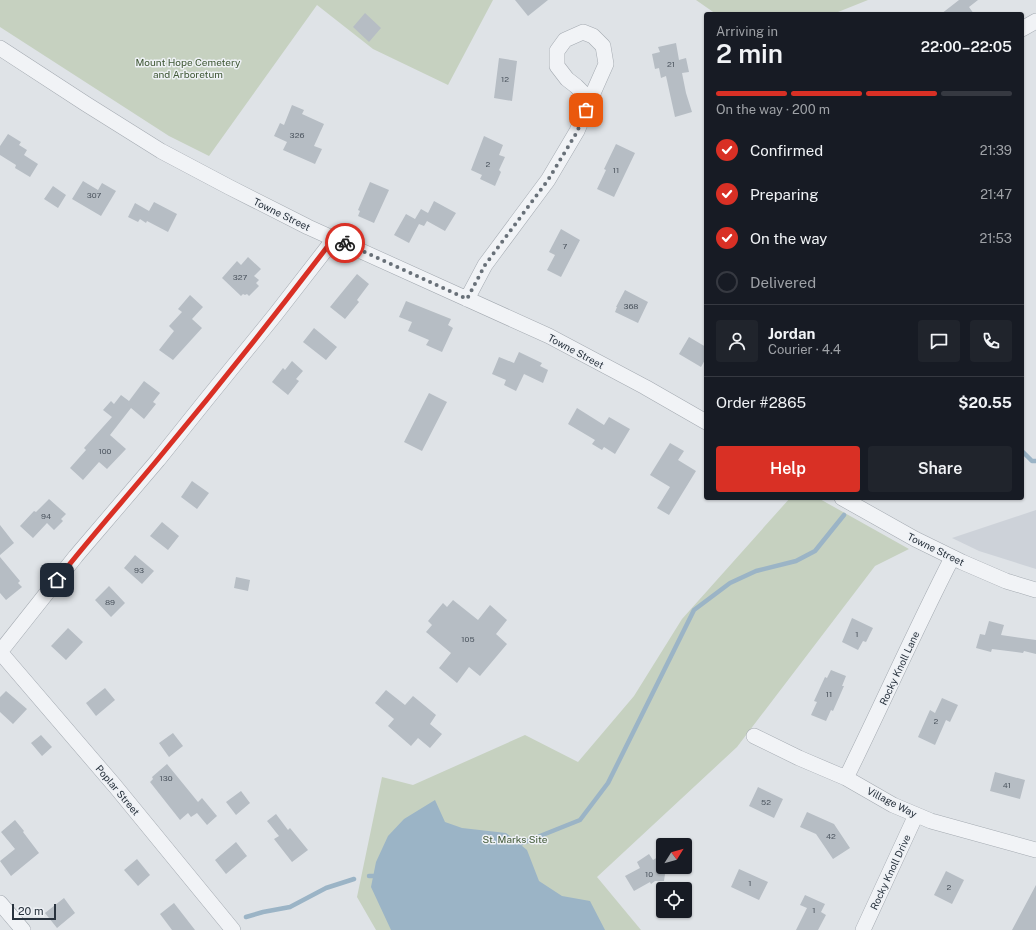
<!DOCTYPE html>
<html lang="en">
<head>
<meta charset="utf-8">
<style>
	:root { --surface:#171b24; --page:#20242c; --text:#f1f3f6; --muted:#9ea1a6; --line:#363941; --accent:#d93025 }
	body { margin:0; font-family:"Public Sans",sans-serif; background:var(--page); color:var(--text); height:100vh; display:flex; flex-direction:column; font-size:15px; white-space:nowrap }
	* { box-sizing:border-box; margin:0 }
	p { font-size:13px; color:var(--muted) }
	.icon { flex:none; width:22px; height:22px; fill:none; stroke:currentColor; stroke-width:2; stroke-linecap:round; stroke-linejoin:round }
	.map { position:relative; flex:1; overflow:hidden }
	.drawer { position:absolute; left:704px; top:12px; width:320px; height:488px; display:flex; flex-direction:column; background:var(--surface); border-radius:4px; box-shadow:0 1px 3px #0004 }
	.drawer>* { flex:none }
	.needle { width:26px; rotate:53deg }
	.buttons { position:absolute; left:656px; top:838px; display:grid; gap:8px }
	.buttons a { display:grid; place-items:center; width:36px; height:36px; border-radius:4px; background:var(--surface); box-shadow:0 1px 3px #0004; font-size:20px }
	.scale { position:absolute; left:12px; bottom:10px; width:44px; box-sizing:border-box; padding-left:4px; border:2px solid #28323d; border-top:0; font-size:11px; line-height:14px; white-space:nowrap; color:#28323d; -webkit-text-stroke:3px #eef1f5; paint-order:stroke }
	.pin { position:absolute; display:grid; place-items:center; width:34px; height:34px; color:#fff; margin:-17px; border-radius:8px; box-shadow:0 2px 6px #0006 }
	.courier { position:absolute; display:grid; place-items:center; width:40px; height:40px; margin:-20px; border:3px solid #d93025; border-radius:50%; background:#fff; color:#222; box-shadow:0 1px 5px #0007 }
	.summary em { font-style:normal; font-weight:600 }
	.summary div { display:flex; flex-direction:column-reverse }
	.summary { display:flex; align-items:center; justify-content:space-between; height:68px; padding:0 12px }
	h1 { font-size:26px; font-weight:600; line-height:30px }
	.bar { display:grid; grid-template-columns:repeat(4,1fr); gap:6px 4px; align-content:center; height:48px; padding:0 12px }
	.bar i { height:5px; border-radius:3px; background:var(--line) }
	.bar .selected { background:var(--accent) }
	.bar p { grid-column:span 4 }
	.line { display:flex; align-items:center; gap:10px; padding:0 12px; border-top:1px solid var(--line) }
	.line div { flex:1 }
	.round { display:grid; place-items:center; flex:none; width:42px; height:42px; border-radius:4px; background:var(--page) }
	ol { padding:0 12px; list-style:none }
	li { display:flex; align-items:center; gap:12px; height:44px }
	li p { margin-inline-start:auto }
	li .icon { padding:4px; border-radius:50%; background:var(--accent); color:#fff; stroke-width:4 }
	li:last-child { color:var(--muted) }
	li i { width:22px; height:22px; border:2px solid var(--line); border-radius:50% }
	.cta { display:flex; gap:8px; margin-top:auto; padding:8px 12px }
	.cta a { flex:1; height:46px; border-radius:4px; background:var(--accent); color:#fff; font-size:16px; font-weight:600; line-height:46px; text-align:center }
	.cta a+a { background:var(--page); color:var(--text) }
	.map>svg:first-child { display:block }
	.built { fill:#cdd2d9 }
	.green { fill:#c6d1c0 }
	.water { fill:#9bb4c6 }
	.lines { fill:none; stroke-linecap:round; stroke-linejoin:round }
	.stream { stroke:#9bb4c6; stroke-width:4.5 }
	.building { fill:#b6bdc4 }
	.street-casing { stroke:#a4aab1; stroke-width:16 }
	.street { stroke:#f1f3f6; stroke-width:15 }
	.done { stroke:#687078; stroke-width:4; stroke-dasharray:0 7.2 }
	.route { stroke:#d93025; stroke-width:5 }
	.labels { text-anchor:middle; stroke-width:3; stroke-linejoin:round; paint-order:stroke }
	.number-label { font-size:8px; fill:#4c555f }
	.park-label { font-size:10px; fill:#405836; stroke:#eef1f5 }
	.street-label { font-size:10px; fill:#28323d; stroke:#eef1f5 }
</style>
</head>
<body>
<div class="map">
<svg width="1036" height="930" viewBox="0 0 1036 930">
	<rect width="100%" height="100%" fill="#dfe3e7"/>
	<path class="built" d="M1036 510V569L979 551 952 538Z"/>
	<path class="green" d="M0 0H493L448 85 373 49 317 5 209 156 169 136 0 27Z
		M696 0H868L833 14H716Z
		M790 498H818L909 549 875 566 737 747 597 877 641 930H376L357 897 382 777 413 785 525 735 578 762 634 696 682 619Z"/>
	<path class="water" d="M435 800 445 822 462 828 506 833 527 850 539 881 562 896 590 901 605 930H391L371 887 376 862 388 836 404 819Z"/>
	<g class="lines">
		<path class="stream" d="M1022 451 1032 461H1036
			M515 846 580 820 608 783 694 610 730 583 756 571 796 561 815 551 844 515
			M369 876H378
			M246 917 263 912 290 907 326 888 354 879"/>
	</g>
	<path class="building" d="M515 0H548L528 16Z
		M959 0H978L969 7 974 14H941Z
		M365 13 381 28 369 42 353 27Z
		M676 43 679 60 686 58 689 72 682 73 686 93 692 112 675 117 666 76 661 78 659 68 655 69 652 54 660 52 658 47Z
		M499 58 517 61 512 101 494 98Z
		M292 105 304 110 302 114 324 124 314 146 322 149 315 164 283 150 287 142 274 136 280 123 284 125Z
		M8 134 21 142 19 145 27 150 24 155 38 164 30 177 15 168 16 165 0 155V146Z
		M484 136 503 145 499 155 505 157 499 170 501 172 495 186 480 179 482 175 471 170Z
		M616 144 635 153 614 197 597 189 606 170 604 169Z
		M83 181 98 190 102 183 116 191 101 216 72 199Z
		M370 182 389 190 374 223 358 216 360 211 358 210Z
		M53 186 66 195 58 208 44 199Z
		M434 201 456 213 445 231 427 221 424 226 419 224 409 243 394 235 406 214 415 219 421 209 428 213Z
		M154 202 177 214 168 232 147 221 146 223 140 219 138 222 128 217 135 203 149 211Z
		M561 229 580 240 561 277 547 270 555 255 549 252Z
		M248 257 261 269 254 276 259 280 256 283 259 286 249 296 247 294 245 295 243 294 241 296 222 278 237 261 241 265Z
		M357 274 369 284 357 300 359 302 345 319 330 307Z
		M625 290 648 302 638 323 615 312 617 307H616Z
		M190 295 203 307 192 319 202 328 173 360 159 350 174 331 169 326 182 312 178 309Z
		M406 301 451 319 448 325 453 328 442 352 426 345 429 340 408 331 412 322 399 317Z
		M314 328 337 347 326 360 303 342Z
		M689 337 706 347V358L701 367 679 354Z
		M519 352 542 363 540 366 548 370 543 383 524 374 516 391 504 385 506 380 492 374 499 357 514 363Z
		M292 361 303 371 296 379 299 381 288 395 272 382 283 368 285 370Z
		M144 381 160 393 153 402 156 404 144 419 131 408 110 435 126 449 107 469 99 462 83 480 70 468 86 450 84 448 112 417 103 410 111 401 114 404 121 395 129 401Z
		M429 393 447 402 422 451 404 442Z
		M577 408 604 425 609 417 630 429 615 454 604 447 602 450 592 444 595 440 568 424Z
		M670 443 684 451 678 460 696 471 669 515 657 508 670 487 650 475Z
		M192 481 209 493 197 509 181 497Z
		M49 499 66 514 61 519 63 521 54 530 47 523 33 538 20 526 34 511 36 512Z
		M162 522 179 536 168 550 150 536Z
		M0 525 14 543 0 555Z
		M135 555 154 571 142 584 124 568Z
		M0 557 20 581 18 583 22 587 6 600 0 593Z
		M236 577 250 580 248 591 234 588Z
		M109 586 125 603 111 617 95 600Z
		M453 600 478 620 490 605 507 620 496 634 507 644 480 676 469 667 457 683 439 668 451 653 426 632 432 625 428 621 443 603 447 607Z
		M852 618 873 628 866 642 863 641 858 650 842 642Z
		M989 621 1004 625 1001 635 1036 640V654L1024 651 1023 653 992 649 991 652 976 648 980 634 985 635Z
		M68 628 83 642 66 660 51 646Z
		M831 670 846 676 842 686H844L833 711 831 710 826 721 811 715 817 702 814 701 825 677 827 678Z
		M105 688 115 700 96 716 86 703Z
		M386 690 405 705 413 696 436 715 430 724 442 734 430 748 418 738 411 746 388 726 394 719 375 703Z
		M6 691 27 709 13 724 0 712V697Z
		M942 698 958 705 950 722 946 720 935 745 918 737 930 710 935 713Z
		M173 733 183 746 169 757 159 743Z
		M41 735 52 747 42 756 31 743Z
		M167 764 198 802 202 798 217 816 207 825 197 813 191 817 188 813 180 820 150 782 153 779 152 777Z
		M995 772 1025 780 1020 799 990 791Z
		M758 787 783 799 774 818 749 806Z
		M241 791 250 803 236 815 226 802Z
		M807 812 834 824 850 848 833 859 816 834 800 827Z
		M276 814 288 830 290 828 308 850 292 862 274 839 279 836 267 821Z
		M15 820 24 831 23 832 39 853 11 876 0 861 15 849 1 832Z
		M236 842 247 856 226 874 215 860Z
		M649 854 653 860 663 854V867H666L664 881H655L651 884 650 882 634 891 625 876 640 868 637 862Z
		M137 859 150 875 138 886 124 870Z
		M739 869 768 882 759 900 731 887Z
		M946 871 964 880 952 904 934 895Z
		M1036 885V930H1012Z
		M805 895 825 904 821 912 826 915 818 930H796L807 908 800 905Z
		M64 898 75 913 57 928 45 913Z
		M174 903 195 930H172L160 914Z"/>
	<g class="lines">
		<g class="street-casing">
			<path id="street" d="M1022 29 1036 21
				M0 48 86 104 161 151 229 187 308 227 549 336 645 387 706 422
				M467 299 485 265 548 180 577 131 590 100 576 86 567 79 557 66V51L565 40 583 32 593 36 603 46 606 64 590 100
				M842 498 915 539 962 562 1006 581 1036 590
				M0 652 76 556 158 460 206 400 275 315 334 239
				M0 652 115 786 233 930
				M754 736 799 758 846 778 893 805 931 821 1036 850
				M846 778C882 705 915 630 952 558
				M0 903 23 930
				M863 930 916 815"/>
		</g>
		<use href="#street" class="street"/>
	</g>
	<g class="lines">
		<path class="done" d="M345 243 467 299 485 265 548 180 577 132 586 110"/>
		<path class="route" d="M57 580C89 539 124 500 158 459 218 387 277 313 334 238L345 243"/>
	</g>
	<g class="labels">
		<g class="number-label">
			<text x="671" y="67">21</text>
			<text x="505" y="82">12</text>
			<text x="297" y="138">326</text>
			<text x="488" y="167">2</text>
			<text x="616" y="173">11</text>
			<text x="94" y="198">307</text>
			<text x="565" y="249">7</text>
			<text x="240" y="280">327</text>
			<text x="631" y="309">368</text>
			<text x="105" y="454">100</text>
			<text x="46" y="519">94</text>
			<text x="139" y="573">93</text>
			<text x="110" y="605">89</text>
			<text x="857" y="637">1</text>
			<text x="468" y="642">105</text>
			<text x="829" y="697">11</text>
			<text x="936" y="724">2</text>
			<text x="166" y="781">130</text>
			<text x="1007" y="788">41</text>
			<text x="766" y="805">52</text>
			<text x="831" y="839">42</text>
			<text x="649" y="877">10</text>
			<text x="750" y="886">1</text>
			<text x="949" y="890">2</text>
			<text x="814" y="913">1</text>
		</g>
		<g class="park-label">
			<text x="188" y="66">Mount Hope Cemetery<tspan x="188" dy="12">and Arboretum</tspan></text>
			<text x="515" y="843">St. Marks Site</text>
		</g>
		<g class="street-label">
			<text transform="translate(282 214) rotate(26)" y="4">Towne Street</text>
			<text transform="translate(576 351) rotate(28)" y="4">Towne Street</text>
			<text transform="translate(936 549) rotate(26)" y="4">Towne Street</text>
			<text transform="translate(899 668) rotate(-65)" y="4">Rocky Knoll Lane</text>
			<text transform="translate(118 790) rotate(50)" y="4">Poplar Street</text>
			<text transform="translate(892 802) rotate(27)" y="4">Village Way</text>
			<text transform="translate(890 872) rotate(-65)" y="4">Rocky Knoll Drive</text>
		</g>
	</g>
</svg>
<div class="buttons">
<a><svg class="needle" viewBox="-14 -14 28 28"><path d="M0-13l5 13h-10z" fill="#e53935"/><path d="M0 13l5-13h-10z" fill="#9ea1a6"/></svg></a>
<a><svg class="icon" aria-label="locate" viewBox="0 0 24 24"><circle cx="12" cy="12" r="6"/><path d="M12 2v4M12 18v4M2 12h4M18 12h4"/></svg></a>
</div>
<div class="scale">20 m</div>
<div class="pin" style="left:586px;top:110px;background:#ea580c"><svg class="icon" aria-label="bag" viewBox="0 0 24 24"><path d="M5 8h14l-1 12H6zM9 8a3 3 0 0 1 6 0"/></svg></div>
<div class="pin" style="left:57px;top:580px;background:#1f2937"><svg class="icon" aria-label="home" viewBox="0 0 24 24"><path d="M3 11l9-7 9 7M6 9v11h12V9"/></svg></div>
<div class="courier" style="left:345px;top:243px"><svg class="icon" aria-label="bike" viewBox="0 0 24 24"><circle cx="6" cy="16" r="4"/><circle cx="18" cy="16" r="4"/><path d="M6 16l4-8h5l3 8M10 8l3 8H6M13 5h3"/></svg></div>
<section class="drawer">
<div class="summary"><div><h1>2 min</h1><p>Arriving in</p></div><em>22:00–22:05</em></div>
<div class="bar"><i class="selected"></i><i class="selected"></i><i class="selected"></i><i></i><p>On the way · 200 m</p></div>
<ol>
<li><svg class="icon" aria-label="check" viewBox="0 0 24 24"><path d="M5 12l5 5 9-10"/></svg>Confirmed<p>21:39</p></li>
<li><svg class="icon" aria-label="check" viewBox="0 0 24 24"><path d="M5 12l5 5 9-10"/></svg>Preparing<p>21:47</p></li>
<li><svg class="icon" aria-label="check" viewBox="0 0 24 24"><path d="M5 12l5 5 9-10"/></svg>On the way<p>21:53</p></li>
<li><i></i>Delivered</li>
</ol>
<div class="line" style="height:72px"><a class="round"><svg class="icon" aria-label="person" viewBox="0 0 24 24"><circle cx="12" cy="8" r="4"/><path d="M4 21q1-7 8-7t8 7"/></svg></a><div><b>Jordan</b><p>Courier · 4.4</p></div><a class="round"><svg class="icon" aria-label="chat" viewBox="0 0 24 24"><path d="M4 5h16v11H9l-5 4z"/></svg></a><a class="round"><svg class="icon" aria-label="phone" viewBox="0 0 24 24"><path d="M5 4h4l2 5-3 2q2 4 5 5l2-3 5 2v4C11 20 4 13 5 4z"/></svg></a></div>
<div class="line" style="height:52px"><div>Order #2865</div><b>$20.55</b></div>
<div class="cta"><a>Help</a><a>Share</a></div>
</section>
</div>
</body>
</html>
